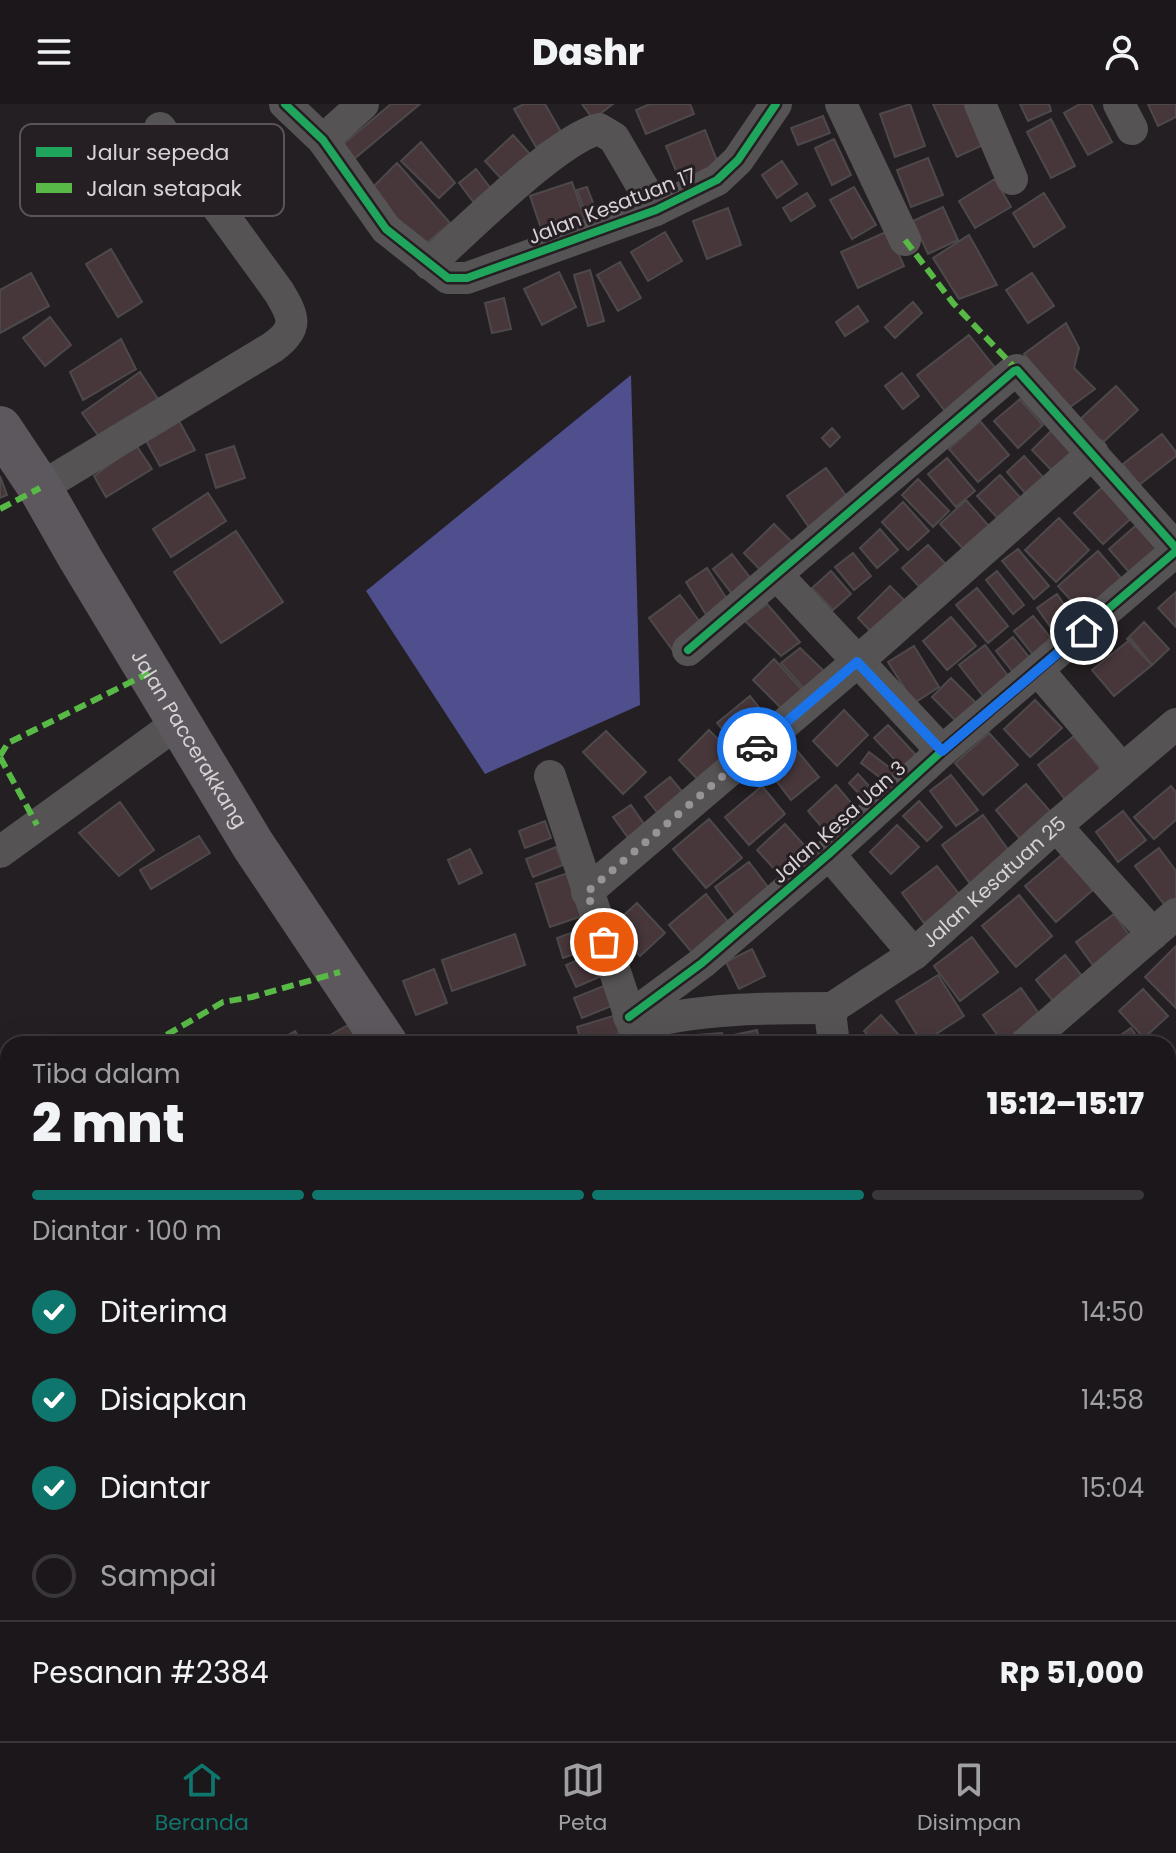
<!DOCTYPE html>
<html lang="id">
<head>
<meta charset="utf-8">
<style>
	:root { --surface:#1b171a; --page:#242023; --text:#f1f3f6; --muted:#a09fa2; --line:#393639; --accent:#0f766e }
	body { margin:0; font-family:Poppins,sans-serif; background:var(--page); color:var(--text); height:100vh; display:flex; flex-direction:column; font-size:30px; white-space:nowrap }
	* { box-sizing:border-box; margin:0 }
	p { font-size:26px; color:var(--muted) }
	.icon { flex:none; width:44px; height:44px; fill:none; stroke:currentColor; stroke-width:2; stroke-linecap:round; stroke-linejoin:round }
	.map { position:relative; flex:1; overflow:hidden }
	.details { position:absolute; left:0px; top:932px; width:1176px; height:706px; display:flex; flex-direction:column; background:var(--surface); border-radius:24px 24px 0 0; box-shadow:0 8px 32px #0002,0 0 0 2px var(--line) }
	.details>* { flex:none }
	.pin { position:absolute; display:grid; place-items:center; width:68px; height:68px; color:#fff; margin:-34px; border:4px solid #fff; border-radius:50%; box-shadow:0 2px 8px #0007 }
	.courier { position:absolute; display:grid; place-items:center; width:80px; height:80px; margin:-40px; border:6px solid #1a73e8; border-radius:50%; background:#fff; color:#222; box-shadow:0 2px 10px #0007 }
	.head em { font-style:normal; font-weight:800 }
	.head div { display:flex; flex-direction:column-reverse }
	.head { display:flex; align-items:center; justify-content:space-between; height:136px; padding:0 32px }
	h1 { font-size:52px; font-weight:800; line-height:60px }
	.bar { display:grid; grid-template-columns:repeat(4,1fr); gap:12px 8px; align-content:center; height:96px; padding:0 32px }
	.bar i { height:10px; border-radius:6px; background:var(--line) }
	.bar .current { background:var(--accent) }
	.bar p { grid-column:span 4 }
	.line { display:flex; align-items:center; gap:20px; padding:0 32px; border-top:2px solid var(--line) }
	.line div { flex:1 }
	ol { padding:0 32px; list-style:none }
	li { display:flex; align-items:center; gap:24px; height:88px }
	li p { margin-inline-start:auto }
	li .icon { padding:8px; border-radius:50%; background:var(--accent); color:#fff; stroke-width:4 }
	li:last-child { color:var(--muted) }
	li i { width:44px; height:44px; border:4px solid var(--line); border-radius:50% }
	header { display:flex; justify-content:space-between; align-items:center; height:104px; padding:0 32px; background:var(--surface); font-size:36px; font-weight:800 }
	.menu { display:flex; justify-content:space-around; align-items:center; height:112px; border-top:2px solid var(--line); background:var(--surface); font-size:22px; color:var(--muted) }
	.menu a { display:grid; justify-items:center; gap:4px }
	.menu .current { color:var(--accent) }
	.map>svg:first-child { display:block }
	.water { fill:#4f4f8e }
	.building { fill:#47373b; stroke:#4d494b; stroke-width:2 }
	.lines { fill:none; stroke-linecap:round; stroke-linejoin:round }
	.street { stroke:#555354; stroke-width:32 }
	.secondary { stroke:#5d585d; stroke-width:44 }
	.quiet { stroke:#58b947; stroke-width:6; stroke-dasharray:12 6; stroke-linecap:butt }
	.cycleway-casing { stroke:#251e22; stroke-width:13 }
	.cycleway { stroke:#20a55d; stroke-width:8 }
	.done { stroke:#989396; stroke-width:8; stroke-dasharray:0 14.4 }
	.route { stroke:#1a73e8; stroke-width:10 }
	.labels { text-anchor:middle; stroke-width:6; stroke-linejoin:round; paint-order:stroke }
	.street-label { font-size:20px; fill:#d7d2d5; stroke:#251e22 }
	.key { fill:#251e22; stroke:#5a5458; stroke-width:2 }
	.key-label { font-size:22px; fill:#d7d2d5 }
</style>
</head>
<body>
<header><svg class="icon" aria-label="menu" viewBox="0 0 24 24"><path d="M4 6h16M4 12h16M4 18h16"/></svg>Dashr<svg class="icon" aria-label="person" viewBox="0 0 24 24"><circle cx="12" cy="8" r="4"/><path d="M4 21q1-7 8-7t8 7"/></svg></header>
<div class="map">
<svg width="1176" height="1637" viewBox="0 0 1176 1637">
	<rect width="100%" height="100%" fill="#241f22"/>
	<path class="water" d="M631 271 640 601 485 670 366 487Z"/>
	<path class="building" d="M391 0H420L354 55 342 41Z
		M524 0H545L561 28 536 43 514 5Z
		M582 0H613L593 15Z
		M650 0H690L694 10 646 30 636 6Z
		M910 0 925 42 895 53 880 10Z
		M933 0H965L983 41 957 53Z
		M1020 0H1049L1051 7 1028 17Z
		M1080 0H1091L1112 38 1088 51 1064 9Z
		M1148 0H1176V13L1158 22Z
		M823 12 830 29 798 41 791 24Z
		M1051 15 1075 62 1051 74 1027 28Z
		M705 26 719 62 680 77 666 42Z
		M513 31 536 57 508 82 485 57Z
		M834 35 851 71 832 81 815 44Z
		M421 38 455 79 439 94 401 57Z
		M928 54 943 91 911 103 897 66Z
		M782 57 797 80 777 94 762 71Z
		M397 59 450 119 422 143 370 86Z
		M476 65 495 90 478 104 459 79Z
		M995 75 1011 103 975 124 959 97Z
		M572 78 587 121 545 136 530 92Z
		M587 83 595 104 585 108 577 86Z
		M854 83 876 121 852 135 830 96Z
		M807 89 815 102 791 117 783 104Z
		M1044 89 1065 123 1034 143 1013 109Z
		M943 103 958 136 928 150 913 117Z
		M728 104 741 141 707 155 693 117Z
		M888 127 904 162 858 184 841 148Z
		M665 128 682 157 648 177 631 148Z
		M969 131 997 181 959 195 933 154Z
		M111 145 142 198 118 213 86 160Z
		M620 158 641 194 618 207 597 171Z
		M590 166 604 217 588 222 574 171Z
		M559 168 576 203 542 221 524 185Z
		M31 169 49 202 0 229V186Z
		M1032 169 1054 202 1028 219 1006 186Z
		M504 194 511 225 492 229 485 199Z
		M913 198 922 209 895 234 885 223Z
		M858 202 868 217 845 232 836 218Z
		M50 213 71 241 45 262 23 234Z
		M1066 219 1079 244 1074 264 1095 285 1069 304 1024 250Z
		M969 231 997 266 945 307 917 271Z
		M121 235 136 265 83 296 70 268Z
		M140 268 162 301 105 341 82 309Z
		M902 269 919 292 903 305 885 282Z
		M1116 282 1138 306 1099 342 1077 318Z
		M1020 295 1043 321 1018 344 994 317Z
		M179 317 195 346 160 362 145 335Z
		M980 317 1009 351 978 378 949 345Z
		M832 324 840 333 830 343 822 334Z
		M1053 325 1080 353 1059 374 1032 346Z
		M1162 330 1176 348V352L1139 381 1123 360Z
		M136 341 152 365 106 393 94 372Z
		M234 342 245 374 216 384 206 351Z
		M1024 352 1050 381 1032 397 1007 368Z
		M947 354 975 387 956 403 928 370Z
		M826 364 853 401 813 429 787 392Z
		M1000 371 1028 402 1005 422 977 392Z
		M0 372 7 391 0 394Z
		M918 375 949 407 933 423 902 391Z
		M1108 378 1137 409 1103 440 1074 409Z
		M208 389 226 417 171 453 153 425Z
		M966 396 995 429 970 452 940 420Z
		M903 398 929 427 908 446 882 418Z
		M1059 414 1089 446 1056 478 1025 446Z
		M1140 418 1167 449 1136 476 1109 445Z
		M774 420 798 444 768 474 744 449Z
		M880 425 898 446 877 464 860 444Z
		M236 427 283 498 221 539 174 468Z
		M928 441 953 468 928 492 902 464Z
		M1018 445 1049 482 1034 495 1002 457Z
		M1098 447 1127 481 1088 515 1058 482Z
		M853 449 871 472 854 486 835 463Z
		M732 450 755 480 736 495 713 465Z
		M707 464 732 503 710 517 686 478Z
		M831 467 851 490 833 506 812 484Z
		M997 467 1024 501 1013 510 986 476Z
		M890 482 909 501 876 533 858 514Z
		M977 484 1008 522 988 539 956 501Z
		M1176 488V523L1158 504Z
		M1057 490 1078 521 1059 535 1037 504Z
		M680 491 705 525 674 548 649 514Z
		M767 500 800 538 781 552 745 517Z
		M1033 512 1058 543 1039 558 1014 527Z
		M951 513 976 542 947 566 923 537Z
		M1144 518 1169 545 1152 561 1127 535Z
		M1013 533 1037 563 1020 577 996 547Z
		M1131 535 1152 561 1114 592 1092 566Z
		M985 541 1012 577 987 597 959 561Z
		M914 542 939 583 914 599 888 558Z
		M800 544 826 569 808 589 781 559Z
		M774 555 806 590 785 608 753 576Z
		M951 574 980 603 961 622 932 593Z
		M750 592 770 617 738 644 717 619Z
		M1035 596 1062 624 1030 653 1004 625Z
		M844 606 868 631 837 662 813 637Z
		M888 621 916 651 903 664 874 634Z
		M709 626 735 653 704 682 679 656Z
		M606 627 646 668 623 690 583 648Z
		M989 629 1018 661 983 691 955 659Z
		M1074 632 1103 668 1067 698 1038 661Z
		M794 643 819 673 791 696 767 665Z
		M869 648 898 670 890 681 861 659Z
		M858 670 881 695 872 704 849 679Z
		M951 671 978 706 956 722 930 687Z
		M670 673 690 697 664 717 645 693Z
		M1026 680 1056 714 1025 741 996 706Z
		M836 681 862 712 834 737 808 707Z
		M762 682 785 710 749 741 725 713Z
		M1171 682 1176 688V716L1154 735 1134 713Z
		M919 697 942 723 927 737 903 712Z
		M120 698 154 746 119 772 79 729Z
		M631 701 651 730 634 742 613 713Z
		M1123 707 1146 736 1118 758 1096 728Z
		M983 711 1012 751 971 781 942 741Z
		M709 715 742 754 706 784 673 745Z
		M545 717 551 734 525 744 519 727Z
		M785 720 813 751 785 777 757 746Z
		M897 721 919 743 891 770 870 748Z
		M199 732 210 749 151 785 140 766Z
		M556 743 563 761 533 773 526 755Z
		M1159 744 1176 767V797L1167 804 1135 762Z
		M470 745 482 769 459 780 448 756Z
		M1063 750 1093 786 1056 818 1025 782Z
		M749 758 771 787 737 813 715 783Z
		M937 762 960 791 924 819 902 789Z
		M568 769 582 812 550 823 536 780Z
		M706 790 730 820 694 851 669 821Z
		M1019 791 1052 832 1016 863 982 822Z
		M637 799 665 829 640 852 612 822Z
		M1114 810 1133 836 1095 864 1076 838Z
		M584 824 591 844 563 854 557 834Z
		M515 830 525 861 452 887 442 856Z
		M972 833 998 868 960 897 934 862Z
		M1176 842V904L1145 873Z
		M752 845 765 872 739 885 726 858Z
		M592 850 602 872 576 883 566 861Z
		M1065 851 1087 878 1057 902 1036 876Z
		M434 865 447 899 416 911 403 877Z
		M938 871 964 912 922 939 896 897Z
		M606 881 614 901 582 914 574 894Z
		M1021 884 1042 914 1004 940 983 911Z
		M1143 885 1168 912 1144 934 1119 907Z
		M623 909 629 927 582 940 577 923Z
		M881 911 907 940H876L864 927Z
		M348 921 359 940H326L323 935Z
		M1131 924 1142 940H1108Z
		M757 926 760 940H731L729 932Z
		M295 927 303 940H273Z
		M722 929 723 940H698L697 931Z
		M682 935 683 940H654Z
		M1176 1154V1180L1168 1185V1158Z
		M8 1391V1423L1 1426 0 1393Z
		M8 1501V1538L0 1541V1504Z
		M142 1630H165L168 1636 144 1637Z
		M281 1630H302L304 1637H284Z
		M309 1630H332L334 1637H312Z
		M337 1630H366L369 1637H339Z
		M695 1630H773L775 1637H698Z"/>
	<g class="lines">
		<g class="street">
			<path d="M285 0 323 36 386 125 448 174H467L656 106 717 76 738 56 776 0"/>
			<path d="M841 0 905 136"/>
			<path d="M980 0 1012 75"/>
			<path d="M1119 0 1132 25"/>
			<path d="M323 36 363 0"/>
			<path d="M429 160C465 128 557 35 599 25L614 34 656 106"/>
			<path d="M40 384 273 243C299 224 294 213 279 188L160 24"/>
			<path d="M777 471 942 647"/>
			<path d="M688 546 1014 267 1017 266 1176 444"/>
			<path d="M1038 566 1122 665"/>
			<path d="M550 672 633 922C698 904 765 904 832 904"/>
			<path d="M1056 722 1153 830"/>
			<path d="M0 748 179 618"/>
			<path d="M829 750 914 850"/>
			<path d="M587 788 857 558 1093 349"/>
			<path d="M629 913 702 859 829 750 942 647 1176 447"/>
			<path id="s1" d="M834 940 831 916 832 904 914 850 1056 722 1176 620"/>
			<path d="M1025 940 1176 810"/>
			<path d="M1168 1016 1176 1009"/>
			<path d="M1168 1088 1176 1097"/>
			<path d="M0 1471 8 1469"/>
			<path d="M0 1558 8 1555"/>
			<path d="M180 1637 198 1630"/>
		</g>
		<g class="secondary">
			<path id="s2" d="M0 324 40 384 80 454 253 741 386 940"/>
			<path d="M817 1630 820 1637"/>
		</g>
		<path class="quiet" d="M905 136 953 199 1017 266
			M0 405 40 384
			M0 652 8 639 149 569
			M0 653 37 721
			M151 940 223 898 252 893 340 868
			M0 1013 8 1009"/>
		<g class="cycleway-casing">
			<path id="cycleway" d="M285 0 323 36 386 125 448 174H467L656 106 717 76 738 56 776 0
				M688 546 1014 267 1017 266 1176 444
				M629 913 702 859 829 750 942 647 1176 447"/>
		</g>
		<use href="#cycleway" class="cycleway"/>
	</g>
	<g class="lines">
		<path class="done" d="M604 838 587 788 757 643"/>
		<path class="route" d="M757 643 857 558 942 647 1084 527"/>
	</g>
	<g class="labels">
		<g class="street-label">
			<text transform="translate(612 102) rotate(-21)" y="7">Jalan Kesatuan 17</text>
			<text dy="7" stroke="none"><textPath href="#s2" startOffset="364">Jalan Paccerakkang</textPath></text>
			<text transform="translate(839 718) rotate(-42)" y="7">Jalan Kesa Uan 3</text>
			<text dy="7" stroke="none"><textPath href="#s1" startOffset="242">Jalan Kesatuan 25</textPath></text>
		</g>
	</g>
	<rect x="20" y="20" width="264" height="92" rx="12" class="key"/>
	<rect x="36" y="43" width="36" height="10" fill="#20a55d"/>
	<rect x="36" y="79" width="36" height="10" fill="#58b947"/>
	<g class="key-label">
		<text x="86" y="56">Jalur sepeda</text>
		<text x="86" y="92">Jalan setapak</text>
	</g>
</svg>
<div class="pin" style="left:604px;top:838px;background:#ea580c"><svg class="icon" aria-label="bag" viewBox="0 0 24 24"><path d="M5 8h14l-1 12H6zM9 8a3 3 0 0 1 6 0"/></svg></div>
<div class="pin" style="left:1084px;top:527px;background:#1f2937"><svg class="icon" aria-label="home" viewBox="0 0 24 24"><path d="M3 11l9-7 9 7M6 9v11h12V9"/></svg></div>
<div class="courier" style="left:757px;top:643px"><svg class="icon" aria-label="car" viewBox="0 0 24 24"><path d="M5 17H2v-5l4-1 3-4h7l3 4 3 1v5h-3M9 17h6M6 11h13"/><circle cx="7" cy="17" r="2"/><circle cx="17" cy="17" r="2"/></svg></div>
<section class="details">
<div class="head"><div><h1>2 mnt</h1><p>Tiba dalam</p></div><em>15:12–15:17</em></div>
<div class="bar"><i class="current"></i><i class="current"></i><i class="current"></i><i></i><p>Diantar · 100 m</p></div>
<ol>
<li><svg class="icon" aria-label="check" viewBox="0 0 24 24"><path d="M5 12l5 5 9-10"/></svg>Diterima<p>14:50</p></li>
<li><svg class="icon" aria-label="check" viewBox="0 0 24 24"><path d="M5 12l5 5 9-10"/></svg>Disiapkan<p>14:58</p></li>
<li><svg class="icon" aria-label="check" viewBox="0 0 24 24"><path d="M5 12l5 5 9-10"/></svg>Diantar<p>15:04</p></li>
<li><i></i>Sampai</li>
</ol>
<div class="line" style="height:104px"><div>Pesanan #2384</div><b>Rp 51,000</b></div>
</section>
</div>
<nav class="menu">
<a class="current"><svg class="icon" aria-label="home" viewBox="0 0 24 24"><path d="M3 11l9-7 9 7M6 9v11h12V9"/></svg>Beranda</a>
<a><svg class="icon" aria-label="map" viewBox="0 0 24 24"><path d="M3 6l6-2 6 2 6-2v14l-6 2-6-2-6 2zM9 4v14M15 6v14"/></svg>Peta</a>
<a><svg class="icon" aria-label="saved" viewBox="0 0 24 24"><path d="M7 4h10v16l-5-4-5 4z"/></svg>Disimpan</a>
</nav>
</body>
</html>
